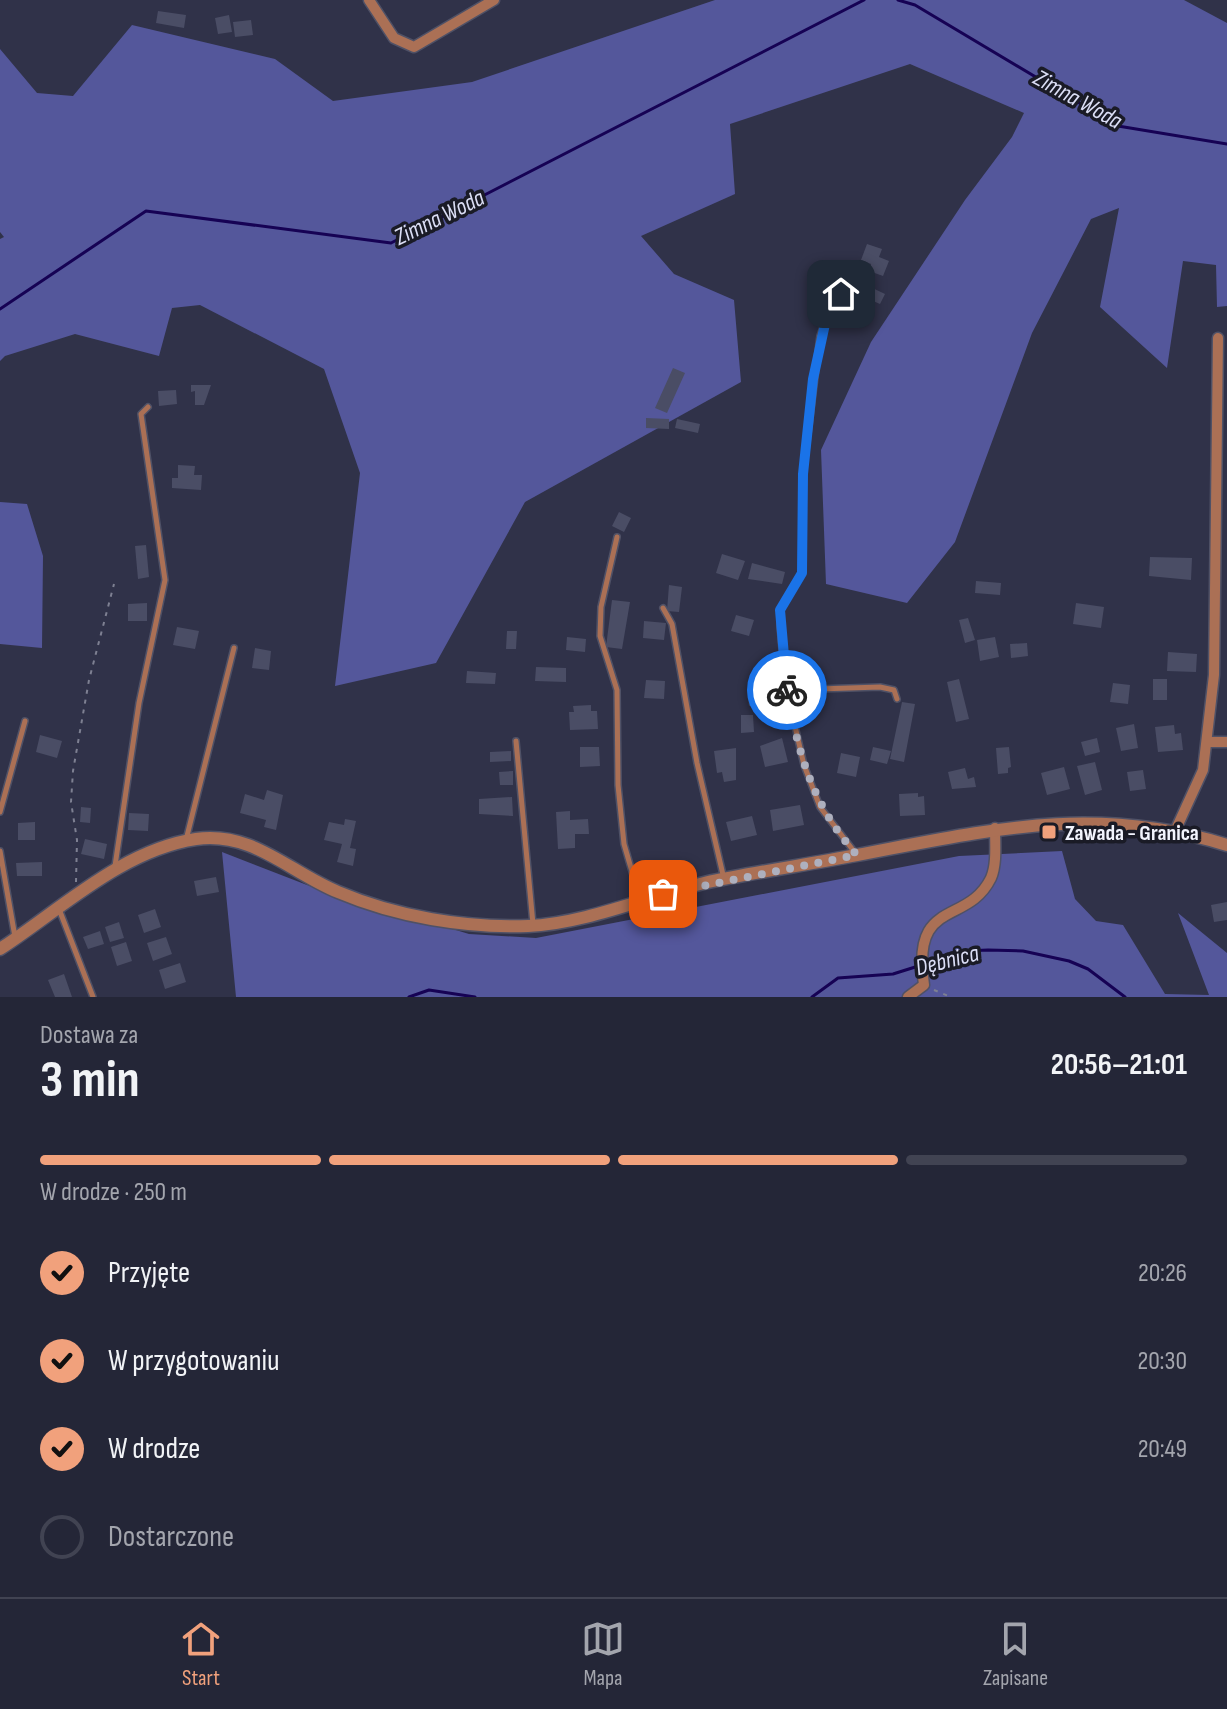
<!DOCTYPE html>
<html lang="pl">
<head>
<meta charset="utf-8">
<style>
	:root { --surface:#242637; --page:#303242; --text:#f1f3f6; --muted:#a3a5ad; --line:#414352; --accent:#f1a17c }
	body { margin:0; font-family:"Sofia Sans Condensed",sans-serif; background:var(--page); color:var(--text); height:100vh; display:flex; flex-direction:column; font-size:30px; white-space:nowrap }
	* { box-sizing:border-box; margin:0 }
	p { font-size:26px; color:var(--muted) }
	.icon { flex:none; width:44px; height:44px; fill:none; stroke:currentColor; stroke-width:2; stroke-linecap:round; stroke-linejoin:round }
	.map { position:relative; height:997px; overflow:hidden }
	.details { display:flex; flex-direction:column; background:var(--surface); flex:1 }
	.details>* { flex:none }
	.pin { position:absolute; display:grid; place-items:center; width:68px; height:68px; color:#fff; margin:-34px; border-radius:16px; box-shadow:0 4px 12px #0006 }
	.courier { position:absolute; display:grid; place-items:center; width:80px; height:80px; margin:-40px; border:6px solid #1a73e8; border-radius:50%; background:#fff; color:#222; box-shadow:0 2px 10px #0007 }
	.summary em { font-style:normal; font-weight:700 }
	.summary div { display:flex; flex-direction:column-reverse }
	.summary { display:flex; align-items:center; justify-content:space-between; height:136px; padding:0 40px }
	h1 { font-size:52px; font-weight:700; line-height:60px }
	.bar { display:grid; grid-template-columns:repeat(4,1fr); gap:12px 8px; align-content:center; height:96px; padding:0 40px }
	.bar i { height:10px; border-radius:6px; background:var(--line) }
	.bar .active { background:var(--accent) }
	.bar p { grid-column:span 4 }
	ol { padding:0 40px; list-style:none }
	li { display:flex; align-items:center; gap:24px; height:88px }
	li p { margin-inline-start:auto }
	li .icon { padding:8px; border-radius:50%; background:var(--accent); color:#111; stroke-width:4 }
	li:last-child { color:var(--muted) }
	li i { width:44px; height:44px; border:4px solid var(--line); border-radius:50% }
	.menu { display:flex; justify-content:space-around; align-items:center; height:112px; border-top:2px solid var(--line); background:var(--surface); font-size:22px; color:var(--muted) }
	.menu a { display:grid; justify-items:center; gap:4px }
	.menu .active { color:var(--accent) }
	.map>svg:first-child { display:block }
	.green { fill:#54579b }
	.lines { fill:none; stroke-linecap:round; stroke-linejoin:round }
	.stream { stroke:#160254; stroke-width:3 }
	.building { fill:#4a4d65 }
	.service-casing { stroke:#4f5166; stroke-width:8 }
	.minor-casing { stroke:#4f5166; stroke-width:13 }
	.tertiary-casing { stroke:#4f5166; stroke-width:15 }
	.path { stroke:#7e8092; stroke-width:2; stroke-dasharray:4 6; stroke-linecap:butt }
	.service { stroke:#ab7055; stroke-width:5 }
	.minor { stroke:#ab7055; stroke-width:10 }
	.tertiary { stroke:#ab7055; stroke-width:12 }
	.done { stroke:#aeb0be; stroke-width:8; stroke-dasharray:0 14.4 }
	.route { stroke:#1a73e8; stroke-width:10 }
	.poi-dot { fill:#f1a17c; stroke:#1a1b26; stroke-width:3 }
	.labels { text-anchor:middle; stroke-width:7; stroke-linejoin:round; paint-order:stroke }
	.poi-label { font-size:22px; font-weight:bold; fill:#f2f4fd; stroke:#1a1b26; text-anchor:start }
	.water-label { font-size:24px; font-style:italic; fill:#dbdef5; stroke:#1a1b26 }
</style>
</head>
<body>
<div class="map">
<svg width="1227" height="997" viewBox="0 0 1227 997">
	<rect width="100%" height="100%" fill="#303249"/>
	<path class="green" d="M715 0H1184L1227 23V306L1217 307 1216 265 1183 261 1167 368 1100 307 1119 208 1091 219 1032 333 955 542 907 603 826 584 821 450 871 342 965 200 1012 137 1024 113 910 64 730 124 735 194 641 236 674 274 734 300 741 382 525 502 436 663 335 686 360 473 324 369 200 305 172 308 159 356 75 334 5 356 0 361V239L4 237 0 232V49L37 93 73 96 132 25 275 59 333 101 472 82Z
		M0 502 27 504 43 556 42 648 0 644Z
		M1062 851 1075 899 1096 921 1123 925 1165 994 1209 995 1178 913 1227 953V997H236L222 852 307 885 469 934 536 938 959 856Z"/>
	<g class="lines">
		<path class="stream" d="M898 0 915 5 1118 126 1227 144
			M0 309 146 211 391 243 864 0
			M409 997 429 990 475 997
			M812 997 838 978 893 974 966 951 988 950 1023 951 1069 961 1088 969 1125 997"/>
	</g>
	<path class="building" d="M158 11 186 15 184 28 156 23Z
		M229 15 232 32 218 34 215 18Z
		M251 20 253 35 235 37 233 22Z
		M867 244 882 249 879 257 889 261 883 276 869 271 871 264 861 260Z
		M862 283 885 294 880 304 857 294Z
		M673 368 685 373 667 413 655 408Z
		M191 385H211L204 405H195V391L191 392Z
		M176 390 177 404 159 406 158 391Z
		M646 418 669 419V429L646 428Z
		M677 419 700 424 698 433 675 428Z
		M178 465 195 466 194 475H202L201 490 172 488V478H178Z
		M619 512 631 518 624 532 612 526Z
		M146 545 149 577 138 579 135 546Z
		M722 554 745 561 738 580 716 573Z
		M1150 557 1192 558 1191 580 1149 576Z
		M752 563 785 572 782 584 748 579Z
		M976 581 1001 583 1000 595 975 593Z
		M669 585 682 587 679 612 667 611Z
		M612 600 630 602 622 649 606 647Z
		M147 603V621H128V604Z
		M1076 603 1104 607 1101 628 1073 624Z
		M736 615 754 620 749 636 731 631Z
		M968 618 975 640 965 643 959 620Z
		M644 621 666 623 664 640 643 638Z
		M177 627 199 631 195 649 173 645Z
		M507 631H517L516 649H506Z
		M567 637 586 639 585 652 566 650Z
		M995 637 999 657 980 661 977 640Z
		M1027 643 1028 656 1011 658 1010 644Z
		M255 648 271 651 269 670 252 668Z
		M1168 652 1197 654 1196 672 1167 671Z
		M536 667 566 668V682L535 681Z
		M467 671 496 673 495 684 466 683Z
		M959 679 969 719 956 722 947 682Z
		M1153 679H1167V700H1153Z
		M646 680 665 681 664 699 644 698Z
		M771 681 774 708 757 710 756 706H749L747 690H755L754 683Z
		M1113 683 1130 685 1128 704 1110 702Z
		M902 702 915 704 904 762 890 759Z
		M591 705V711H597L598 729 570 730 569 712H574L573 706Z
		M741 715H753L754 732 741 733Z
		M1134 724 1138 748 1121 751 1116 728Z
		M1174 725 1175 734 1181 733 1183 750 1158 752 1155 727Z
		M40 735 62 741 57 758 36 752Z
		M782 738 788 762 765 767 760 746Z
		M1097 738 1100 752 1085 756 1081 742Z
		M580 747H599L600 766 580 767Z
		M873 747 891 751 887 764 870 760Z
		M1009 747 1011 767 1008 768V773L998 774 996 748Z
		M736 748V780L724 782 722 772 717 773 714 751Z
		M511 751V761L490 762V752Z
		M841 753 860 757 856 777 837 773Z
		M1095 762 1102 790 1085 795 1077 766Z
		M1064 767 1070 789 1047 795 1041 773Z
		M965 768 968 779 974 777 976 787 952 789 948 772Z
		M1143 770 1146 789 1130 791 1127 772Z
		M513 771V785H500L499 772Z
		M267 790 283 795 276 830 264 827 266 820 240 813 245 794 264 800Z
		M918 793V797L924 796 925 815 900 816 899 794Z
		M512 797 513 816 479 814V799Z
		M800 805 804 825 773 831 770 810Z
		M81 807 91 808 90 823 80 822Z
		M570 811V820L588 819 589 834H575V848L558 849 556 812Z
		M129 813 149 814 148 831 128 830Z
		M752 816 757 835 731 841 726 822Z
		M345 819 356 821 350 848 356 849 353 866 337 862 342 844 324 840 329 822 344 825Z
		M35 822V840H18V823Z
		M85 839 107 844 104 859 81 854Z
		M42 862V876H17L16 863Z
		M216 877 219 892 197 896 194 881Z
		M1227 902V920L1214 922 1211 905Z
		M155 909 161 927 144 933 138 915Z
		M119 922 124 938 110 942 105 927Z
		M100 931 104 944 88 949 83 937Z
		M166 937 172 954 153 961 147 943Z
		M126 942 132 961 117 966 111 947Z
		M180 963 186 982 165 989 159 970Z
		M64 974 72 997H55L48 980Z"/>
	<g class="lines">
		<g class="service-casing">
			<path id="service" d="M841 294 827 315 820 336 803 474 802 573 780 610V625L785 683 804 765 820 807 856 854
				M617 537 601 607 600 636 617 690 618 785 624 844 640 899
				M663 608 672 624 697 763 724 879
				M787 690 880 687 894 690 897 699
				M516 741 533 924
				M0 812 25 721
				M186 840 234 648
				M0 851 15 937
				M115 866 139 703 165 580 141 414 148 407
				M59 909 93 997"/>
		</g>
		<g class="minor-casing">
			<path id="minor" d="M369 0 394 38 414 47 494 0
				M1207 742H1227
				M1176 829 1203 770 1214 675 1218 338
				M908 997 924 985C911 896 967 927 991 878 997 864 995 844 995 828"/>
		</g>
		<g class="tertiary-casing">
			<path id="tertiary" d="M0 949C60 910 122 850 196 839 253 831 289 872 338 892 397 917 465 928 528 926 584 924 649 896 704 883 754 872 806 865 857 855 990 830 1093 804 1227 845"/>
		</g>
		<path class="path" d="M76 882 77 840 71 802 73 771 89 680 114 584
			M934 990 951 997"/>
		<use href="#service" class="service"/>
		<use href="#minor" class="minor"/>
		<use href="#tertiary" class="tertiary"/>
	</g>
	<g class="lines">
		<path class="done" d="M663 894 857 855C813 806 798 754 787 690"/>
		<path class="route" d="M787 690 780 610 802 573 803 474 813 379 827 315 841 294"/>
	</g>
	<rect class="poi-dot" x="1041" y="824" width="16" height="16" rx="4"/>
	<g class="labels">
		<g class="poi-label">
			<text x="1065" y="840">Zawada - Granica</text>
		</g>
		<g class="water-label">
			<text transform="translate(1078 99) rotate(29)" y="8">Zimna Woda</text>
			<text transform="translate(439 217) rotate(-26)" y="8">Zimna Woda</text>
			<text transform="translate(947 960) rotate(-14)" y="8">Dębnica</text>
		</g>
	</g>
</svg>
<div class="pin" style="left:663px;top:894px;background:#ea580c"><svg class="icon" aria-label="bag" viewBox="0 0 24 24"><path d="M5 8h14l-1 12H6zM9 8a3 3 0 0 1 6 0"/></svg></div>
<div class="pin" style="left:841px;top:294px;background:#1f2937"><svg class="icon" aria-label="home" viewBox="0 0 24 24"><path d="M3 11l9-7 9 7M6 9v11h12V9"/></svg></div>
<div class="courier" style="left:787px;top:690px"><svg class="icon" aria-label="bike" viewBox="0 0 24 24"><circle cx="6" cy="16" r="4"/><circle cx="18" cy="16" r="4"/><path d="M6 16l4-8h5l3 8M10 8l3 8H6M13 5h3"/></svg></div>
</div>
<section class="details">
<div class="summary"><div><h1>3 min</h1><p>Dostawa za</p></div><em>20:56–21:01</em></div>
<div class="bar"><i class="active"></i><i class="active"></i><i class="active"></i><i></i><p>W drodze · 250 m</p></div>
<ol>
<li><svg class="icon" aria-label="check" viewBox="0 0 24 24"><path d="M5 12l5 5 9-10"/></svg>Przyjęte<p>20:26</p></li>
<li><svg class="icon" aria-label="check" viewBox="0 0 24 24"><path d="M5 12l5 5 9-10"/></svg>W przygotowaniu<p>20:30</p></li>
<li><svg class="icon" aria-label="check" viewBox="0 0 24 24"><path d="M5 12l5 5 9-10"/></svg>W drodze<p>20:49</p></li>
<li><i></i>Dostarczone</li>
</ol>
</section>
<nav class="menu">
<a class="active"><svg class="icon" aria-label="home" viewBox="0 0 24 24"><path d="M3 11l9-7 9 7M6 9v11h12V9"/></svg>Start</a>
<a><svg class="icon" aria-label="map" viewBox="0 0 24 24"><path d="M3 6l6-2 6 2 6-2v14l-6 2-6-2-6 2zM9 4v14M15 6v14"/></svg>Mapa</a>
<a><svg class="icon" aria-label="saved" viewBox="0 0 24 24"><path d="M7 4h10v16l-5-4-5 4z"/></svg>Zapisane</a>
</nav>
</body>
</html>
